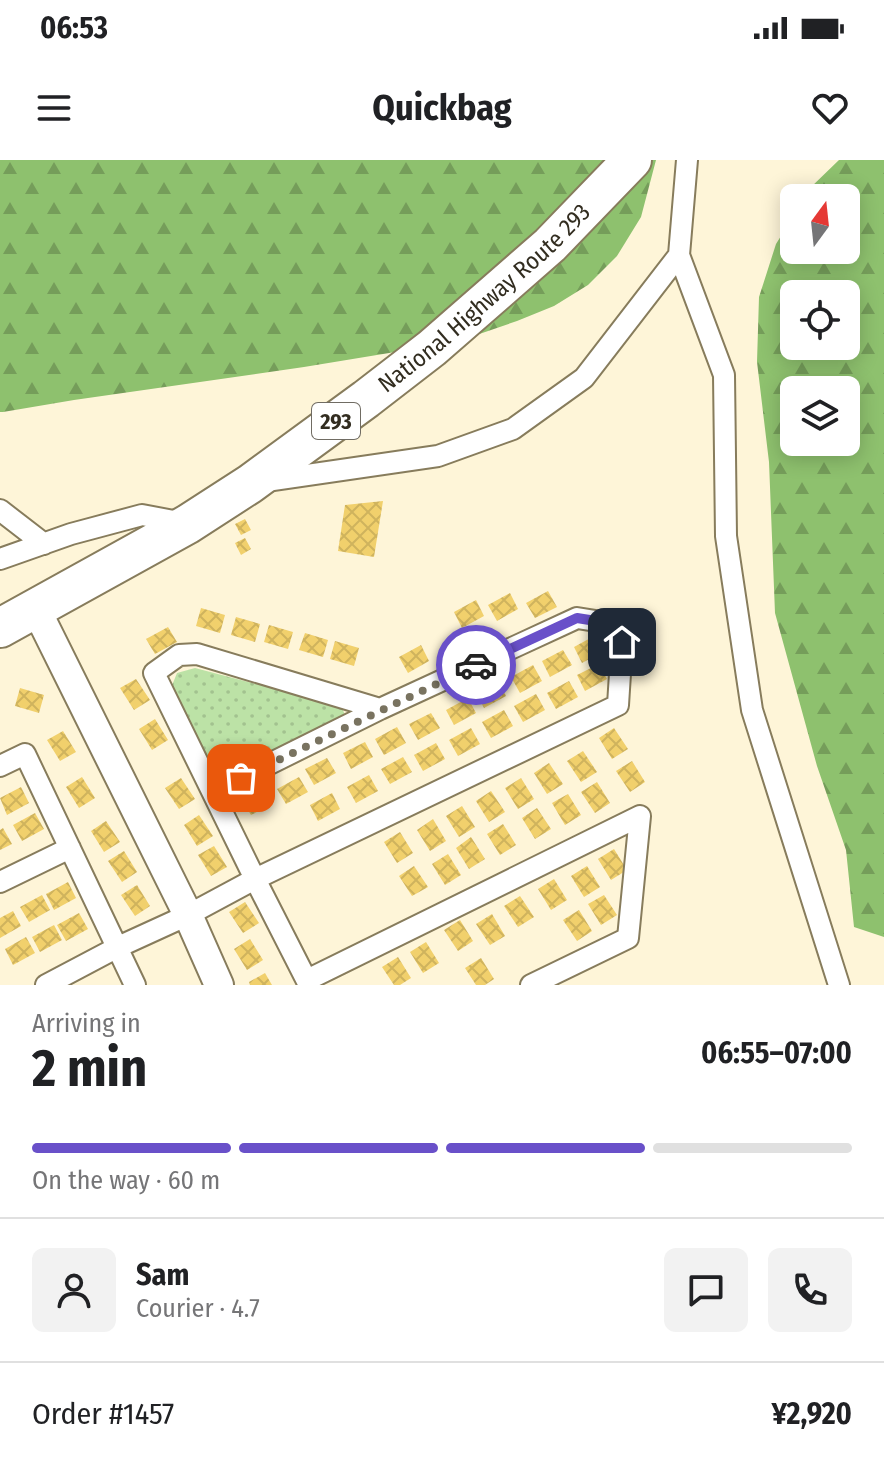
<!DOCTYPE html>
<html lang="en">
<head>
<meta charset="utf-8">
<style>
	:root { --surface:#fff; --page:#f2f2f2; --text:#202124; --muted:#757577; --line:#e0e0e0; --accent:#6950c9 }
	body { margin:0; font-family:"Fira Sans Condensed",sans-serif; background:var(--page); color:var(--text); height:100vh; display:flex; flex-direction:column; font-size:30px; white-space:nowrap }
	* { box-sizing:border-box; margin:0 }
	p { font-size:26px; color:var(--muted) }
	.icon { flex:none; width:44px; height:44px; fill:none; stroke:currentColor; stroke-width:2; stroke-linecap:round; stroke-linejoin:round }
	.map { position:relative; height:825px; overflow:hidden }
	.drawer { display:flex; flex-direction:column; background:var(--surface); flex:1 }
	.drawer>* { flex:none }
	.needle { width:52px; rotate:15deg }
	.fabs { position:absolute; left:780px; top:24px; display:grid; gap:16px }
	.fabs a { display:grid; place-items:center; width:80px; height:80px; border-radius:12px; background:var(--surface); box-shadow:0 4px 20px #0003; font-size:40px }
	.pin { position:absolute; display:grid; place-items:center; width:68px; height:68px; color:#fff; margin:-34px; border-radius:16px; box-shadow:0 4px 12px #0006 }
	.courier { position:absolute; display:grid; place-items:center; width:80px; height:80px; margin:-40px; border:6px solid #6950c9; border-radius:50%; background:#fff; color:#222; box-shadow:0 2px 10px #0007 }
	.head em { font-style:normal; font-weight:700 }
	.head div { display:flex; flex-direction:column-reverse }
	.head { display:flex; align-items:center; justify-content:space-between; height:136px; padding:0 32px }
	h1 { font-size:52px; font-weight:700; line-height:60px }
	.bar { display:grid; grid-template-columns:repeat(4,1fr); gap:12px 8px; align-content:center; height:96px; padding:0 32px }
	.bar i { height:10px; border-radius:6px; background:var(--line) }
	.bar .on { background:var(--accent) }
	.bar p { grid-column:span 4 }
	.line { display:flex; align-items:center; gap:20px; padding:0 32px; border-top:2px solid var(--line) }
	.line div { flex:1 }
	.round { display:grid; place-items:center; flex:none; width:84px; height:84px; border-radius:12px; background:var(--page) }
	.status { display:flex; justify-content:space-between; align-items:center; height:56px; padding:0 40px; background:var(--surface); direction:ltr }
	.status svg { height:22px; fill:currentColor }
	header { display:flex; justify-content:space-between; align-items:center; height:104px; padding:0 32px; background:var(--surface); font-size:36px; font-weight:700 }
	.map>svg:first-child { display:block }
	.forest { fill:url(#forest-firs); fill-rule:evenodd }
	.park { fill:url(#park-dots) }
	.building { fill:url(#building-cross-hatch) }
	.lines { fill:none; stroke-linecap:round; stroke-linejoin:round }
	.street-casing { stroke:#877c5c; stroke-width:24 }
	.secondary-casing { stroke:#877c5c; stroke-width:32 }
	.highway-casing { stroke:#877c5c; stroke-width:42 }
	.street { stroke:#fff; stroke-width:20 }
	.secondary { stroke:#fff; stroke-width:28 }
	.highway { stroke:#fff; stroke-width:38 }
	.done { stroke:#797360; stroke-width:8; stroke-dasharray:0 14.4 }
	.route { stroke:#6950c9; stroke-width:10 }
	.labels { text-anchor:middle; stroke-width:8; stroke-linejoin:round; paint-order:stroke }
	.shield { fill:#fff; stroke:#706c63; stroke-width:2 }
	.shield-label { font-size:22px; font-weight:bold; fill:#322d20 }
	.street-label { font-size:24px; fill:#322d20; stroke:#fff }
</style>
</head>
<body>
<div class="status"><b>06:53</b><svg viewBox="0 0 49 12"><path d="M0 12V9h3v3zM5 12V6h3v6zM10 12V3h3v9zM15 12V0h3v12zM26 1h20v11H26zM47 4h2v5h-2z"/></svg></div>
<header><svg class="icon" aria-label="menu" viewBox="0 0 24 24"><path d="M4 6h16M4 12h16M4 18h16"/></svg>Quickbag<svg class="icon" aria-label="heart" viewBox="0 0 24 24"><path d="M12 20l-8-8c-3-5 5-10 8-4 3-6 11-1 8 4z"/></svg></header>
<div class="map">
<svg width="884" height="825" viewBox="0 0 884 825">
	<defs>
		<pattern id="forest-firs" width="22" height="20" patternUnits="userSpaceOnUse" patternTransform="scale(2)"><rect width="22" height="20" fill="#8ec16e"/><path d="M5 1l3.5 6h-7zM16 11l3.5 6h-7z" fill="#759d5a"/></pattern>
		<pattern id="park-dots" width="8" height="8" patternUnits="userSpaceOnUse" patternTransform="scale(2)"><rect width="8" height="8" fill="#bce2a6"/><path d="M2 2h.1M6 6h.1" fill="none" stroke="#a2c28f" stroke-width="1.8" stroke-linecap="round"/></pattern>
		<pattern id="building-cross-hatch" width="8" height="8" patternUnits="userSpaceOnUse" patternTransform="scale(2)"><rect width="8" height="8" fill="#f1d06c"/><path d="M0 0l8 8M0 8l8-8" fill="none" stroke="#cfb35d"/></pattern>
	</defs>
	<rect width="100%" height="100%" fill="#fef5d8"/>
	<path class="forest" d="M0 0H656L641 57 617 96 588 125 554 146 517 161 456 182 304 207 74 240 3 252H0Z
		M839 0H884V777L854 767 846 690 817 606 775 453 769 302 757 202 759 137 776 84 794 55V90H846V38H804L809 29ZM794 134H846V186H794ZM794 230H846V282H794Z"/>
	<path class="park" d="M195 508 341 546 346 557 223 616 210 613 171 528 177 513Z"/>
	<path class="building" d="M383 341 374 397 338 391 345 345Z
		M245 359 251 370 241 375 235 364Z
		M245 378 251 389 241 395 235 383Z
		M548 431 557 447 535 458 526 443Z
		M510 433 518 449 497 461 488 445Z
		M476 440 484 456 462 468 454 452Z
		M201 448 225 455 220 473 196 466Z
		M236 457 260 464 255 482 231 475Z
		M269 465 293 472 288 489 264 482Z
		M168 467 177 482 155 494 146 479Z
		M305 473 328 480 323 497 299 490Z
		M596 475 604 491 582 503 574 487Z
		M335 481 359 488 354 506 330 499Z
		M421 485 429 501 408 513 399 497Z
		M563 490 572 505 550 517 542 501Z
		M599 504 607 519 585 531 577 515Z
		M533 505 542 521 520 533 511 517Z
		M136 519 150 540 134 550 120 528Z
		M498 520 506 536 484 548 476 532Z
		M569 521 578 537 556 549 547 533Z
		M20 528 44 535 39 553 15 546Z
		M536 534 545 550 523 562 514 546Z
		M468 538 476 553 454 565 446 550Z
		M504 550 513 566 491 578 482 562Z
		M431 553 440 568 418 580 409 564Z
		M155 559 168 580 152 590 139 569Z
		M397 567 406 583 384 595 375 579Z
		M471 568 480 584 458 596 449 580Z
		M614 568 628 589 612 599 599 578Z
		M63 571 76 592 60 601 47 580Z
		M365 582 373 597 351 609 343 593Z
		M436 583 445 599 423 611 414 595Z
		M583 591 597 612 581 622 567 601Z
		M403 597 412 612 390 624 381 609Z
		M327 598 336 613 314 625 305 609Z
		M632 601 645 622 630 632 616 611Z
		M549 603 563 624 547 634 534 613Z
		M369 615 378 631 356 643 347 627Z
		M82 617 95 638 79 648 66 627Z
		M299 617 308 632 286 644 277 629Z
		M181 618 195 639 179 649 165 628Z
		M521 618 534 639 518 649 505 628Z
		M597 622 610 643 595 653 581 632Z
		M21 627 29 643 7 655 0 638Z
		M264 628 272 644 251 655 242 640Z
		M491 631 505 652 489 662 476 641Z
		M332 633 340 649 318 661 310 645Z
		M568 634 581 655 565 665 552 643Z
		M462 646 475 667 459 677 446 656Z
		M537 648 551 669 535 679 522 658Z
		M35 653 44 669 22 681 13 665Z
		M199 655 213 676 197 686 184 665Z
		M433 659 446 681 430 691 417 670Z
		M106 661 120 682 104 692 91 671Z
		M503 664 516 685 500 695 487 674Z
		M3 668 12 684 0 690V670Z
		M400 672 413 693 397 703 384 682Z
		M471 677 485 699 469 709 456 688Z
		M214 686 227 707 211 716 198 695Z
		M614 689 627 710 611 720 598 699Z
		M124 691 137 712 122 722 108 701Z
		M448 694 461 715 445 725 432 704Z
		M414 706 428 727 412 736 399 716Z
		M587 706 600 727 584 737 571 716Z
		M554 719 567 740 551 750 538 729Z
		M68 722 76 738 54 750 46 734Z
		M137 725 150 746 135 756 121 735Z
		M42 735 50 750 29 762 20 747Z
		M604 735 617 755 601 765 588 744Z
		M520 736 534 757 518 767 504 746Z
		M245 742 259 763 243 773 229 752Z
		M579 750 592 771 577 781 563 760Z
		M13 751 21 766 0 778V758Z
		M79 753 88 769 66 781 57 765Z
		M492 754 505 776 490 785 476 764Z
		M460 760 473 781 458 791 444 770Z
		M54 765 62 780 40 792 32 777Z
		M26 777 35 793 13 805 5 789Z
		M250 779 263 800 247 810 234 789Z
		M426 782 439 803 423 813 410 792Z
		M398 797 411 818 400 825H394L382 807Z
		M481 798 494 819 485 825H476L465 808Z
		M265 813 272 825H250L249 822Z"/>
	<g class="lines">
		<g class="street-casing">
			<path id="street" d="M687 0 679 95 724 215 726 376 752 550 839 825
				M266 321 438 296 513 269 584 218 679 95
				M0 350 44 384
				M0 399 71 374 142 355 184 363
				M0 606 25 594 135 825
				M0 722 70 688
				M307 820 640 656 628 778 531 825
				M46 825 118 787 188 755 255 719 618 545 622 482 602 462 577 458 380 549 213 632
				M309 825 255 719 154 513 179 495 197 494 380 549"/>
		</g>
		<g class="secondary-casing">
			<path id="secondary" d="M36 449 188 755 219 825"/>
		</g>
		<g class="highway-casing">
			<g id="highway">
				<path id="s1" d="M0 468 188 364 250 324 366 239 432 188 550 85 632 0"/>
			</g>
		</g>
		<use href="#street" class="street"/>
		<use href="#secondary" class="secondary"/>
		<use href="#highway" class="highway"/>
	</g>
	<g class="lines">
		<path class="done" d="M241 618 476 505"/>
		<path class="route" d="M476 505 577 458 602 462 622 482"/>
	</g>
	<g class="labels">
		<rect class="shield" x="312" y="243" width="48" height="36" rx="6"/>
		<g class="shield-label">
			<text x="336" y="269">293</text>
		</g>
		<g class="street-label">
			<text dy="8" stroke="none"><textPath href="#s1" startOffset="588">National Highway Route 293</textPath></text>
		</g>
	</g>
</svg>
<div class="fabs">
<a><svg class="needle" viewBox="-14 -14 28 28"><path d="M0-13l5 13h-10z" fill="#e53935"/><path d="M0 13l5-13h-10z" fill="#757577"/></svg></a>
<a><svg class="icon" aria-label="locate" viewBox="0 0 24 24"><circle cx="12" cy="12" r="6"/><path d="M12 2v4M12 18v4M2 12h4M18 12h4"/></svg></a>
<a><svg class="icon" aria-label="layers" viewBox="0 0 24 24"><path d="M12 4l9 5-9 5-9-5zM3 14l9 5 9-5"/></svg></a>
</div>
<div class="pin" style="left:241px;top:618px;background:#ea580c"><svg class="icon" aria-label="bag" viewBox="0 0 24 24"><path d="M5 8h14l-1 12H6zM9 8a3 3 0 0 1 6 0"/></svg></div>
<div class="pin" style="left:622px;top:482px;background:#1f2937"><svg class="icon" aria-label="home" viewBox="0 0 24 24"><path d="M3 11l9-7 9 7M6 9v11h12V9"/></svg></div>
<div class="courier" style="left:476px;top:505px"><svg class="icon" aria-label="car" viewBox="0 0 24 24"><path d="M5 17H2v-5l4-1 3-4h7l3 4 3 1v5h-3M9 17h6M6 11h13"/><circle cx="7" cy="17" r="2"/><circle cx="17" cy="17" r="2"/></svg></div>
</div>
<section class="drawer">
<div class="head"><div><h1>2 min</h1><p>Arriving in</p></div><em>06:55–07:00</em></div>
<div class="bar"><i class="on"></i><i class="on"></i><i class="on"></i><i></i><p>On the way · 60 m</p></div>
<div class="line" style="height:144px"><a class="round"><svg class="icon" aria-label="person" viewBox="0 0 24 24"><circle cx="12" cy="8" r="4"/><path d="M4 21q1-7 8-7t8 7"/></svg></a><div><b>Sam</b><p>Courier · 4.7</p></div><a class="round"><svg class="icon" aria-label="chat" viewBox="0 0 24 24"><path d="M4 5h16v11H9l-5 4z"/></svg></a><a class="round"><svg class="icon" aria-label="phone" viewBox="0 0 24 24"><path d="M5 4h4l2 5-3 2q2 4 5 5l2-3 5 2v4C11 20 4 13 5 4z"/></svg></a></div>
<div class="line" style="height:104px"><div>Order #1457</div><b>¥2,920</b></div>
</section>
</body>
</html>
